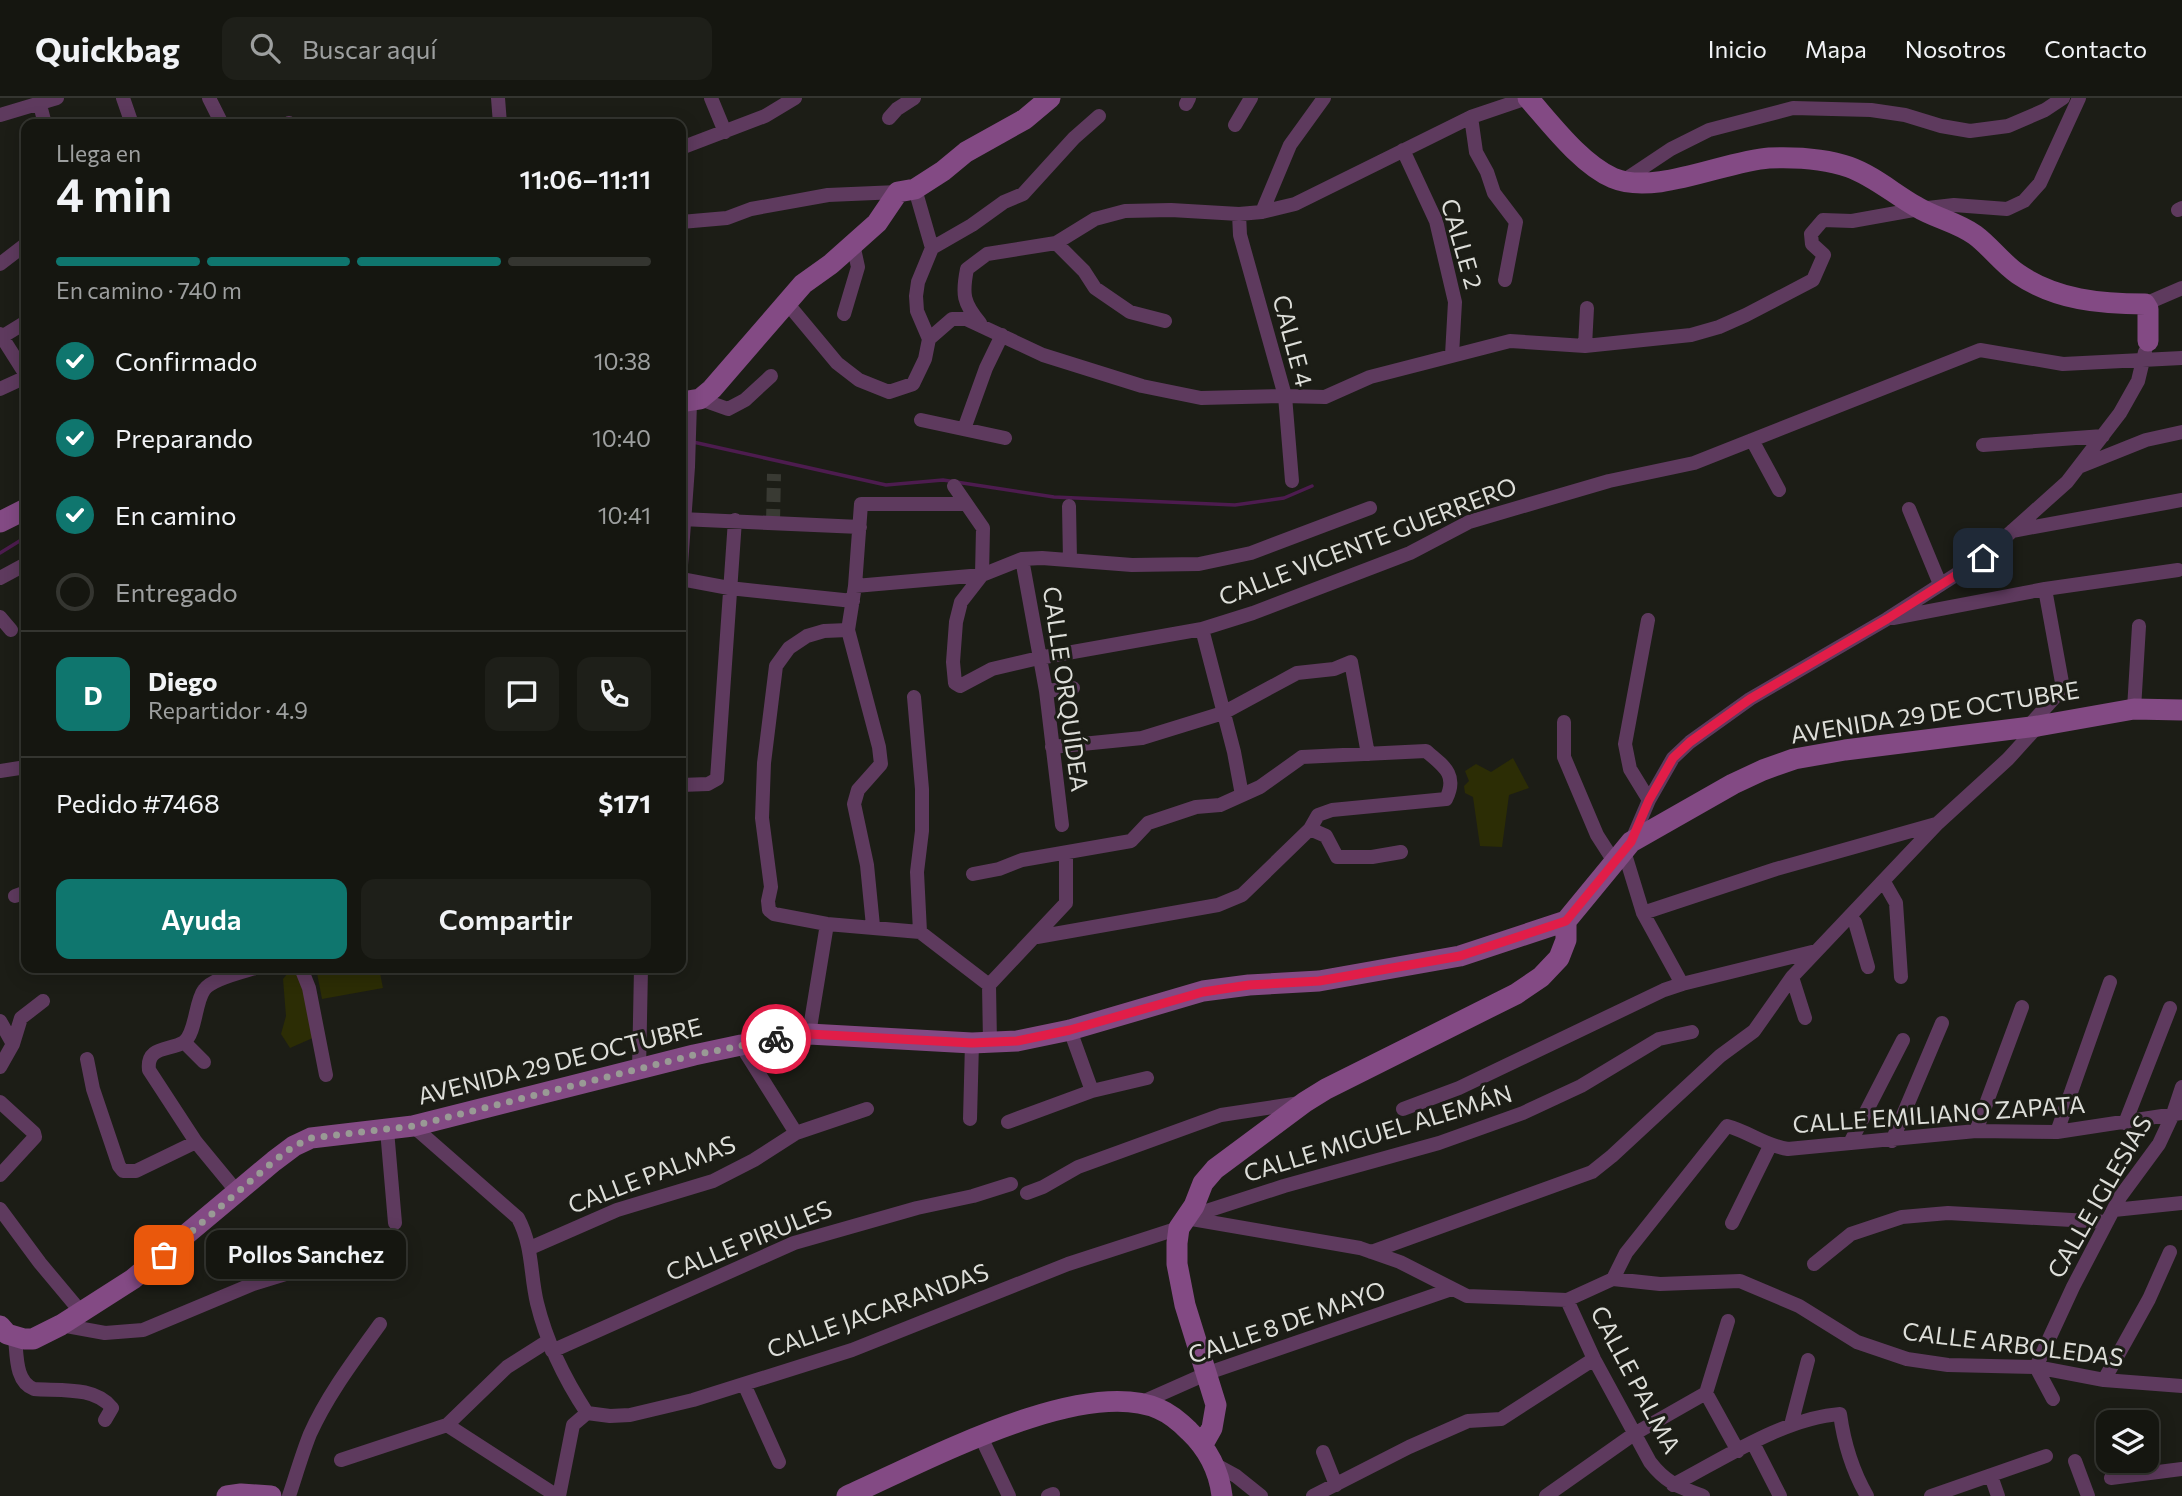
<!DOCTYPE html>
<html lang="es">
<head>
<meta charset="utf-8">
<style>
	:root { --surface:#151610; --page:#1e1f19; --text:#f1f3f6; --muted:#9d9f9f; --line:#343530; --accent:#0f766e }
	body { margin:0; font-family:Commissioner,sans-serif; background:var(--page); color:var(--text); height:100vh; display:flex; flex-direction:column; font-size:26px; white-space:nowrap }
	* { box-sizing:border-box; margin:0 }
	p { font-size:23px; color:var(--muted) }
	.icon { flex:none; width:38px; height:38px; fill:none; stroke:currentColor; stroke-width:2; stroke-linecap:round; stroke-linejoin:round }
	.map { position:relative; flex:1; overflow:hidden }
	.drawer { position:absolute; left:21px; top:21px; width:665px; height:854px; display:flex; flex-direction:column; background:var(--surface); border-radius:14px; box-shadow:0 4px 18px #0003,0 0 0 2px var(--line) }
	.drawer>* { flex:none }
	.buttons { position:absolute; left:2096px; top:1312px; display:grid; gap:14px }
	.buttons a { display:grid; place-items:center; width:63px; height:63px; border-radius:14px; background:var(--surface); box-shadow:0 4px 18px #0003,0 0 0 2px var(--line); font-size:35px }
	.pin { position:absolute; display:grid; place-items:center; width:60px; height:60px; color:#fff; margin:-30px; border-radius:14px; box-shadow:0 4px 10px #0006 }
	.courier { position:absolute; display:grid; place-items:center; width:70px; height:70px; margin:-35px; border:5px solid #e11d48; border-radius:50%; background:#fff; color:#222; box-shadow:0 2px 9px #0007 }
	.bubble { position:absolute; height:49px; border-radius:14px; background:var(--surface); box-shadow:0 4px 18px #0003,0 0 0 2px var(--line); font-size:23px; font-weight:600; line-height:49px; text-align:center }
	.headline em { font-style:normal; font-weight:600 }
	.headline div { display:flex; flex-direction:column-reverse }
	.headline { display:flex; align-items:center; justify-content:space-between; height:119px; padding:0 35px }
	h1 { font-size:46px; font-weight:600; line-height:52px }
	.bar { display:grid; grid-template-columns:repeat(4,1fr); gap:10px 7px; align-content:center; height:84px; padding:0 35px }
	.bar i { height:9px; border-radius:5px; background:var(--line) }
	.bar .current { background:var(--accent) }
	.bar p { grid-column:span 4 }
	.line { display:flex; align-items:center; gap:18px; padding:0 35px; border-top:2px solid var(--line) }
	.line div { flex:1 }
	.round { display:grid; place-items:center; flex:none; width:74px; height:74px; border-radius:14px; background:var(--page) }
	ol { padding:0 35px; list-style:none }
	li { display:flex; align-items:center; gap:21px; height:77px }
	li p { margin-inline-start:auto }
	li .icon { padding:7px; border-radius:50%; background:var(--accent); color:#fff; stroke-width:4 }
	li:last-child { color:var(--muted) }
	li i { width:38px; height:38px; border:4px solid var(--line); border-radius:50% }
	.button { display:flex; gap:14px; margin-top:auto; padding:14px 35px }
	.button a { flex:1; height:80px; border-radius:14px; background:var(--accent); color:#fff; font-size:28px; font-weight:600; line-height:80px; text-align:center }
	.button a+a { background:var(--page); color:var(--text) }
	header { display:flex; align-items:center; gap:42px; box-sizing:border-box; height:98px; padding:0 35px; background:var(--surface); border-bottom:2px solid var(--line) }
	header strong { font-size:33px }
	nav { display:flex; gap:38px; margin-inline-start:auto; font-size:24px }
	.search { width:490px; height:63px; background:var(--page); display:flex; align-items:center; gap:18px; box-sizing:border-box; padding:0 24px; border-radius:14px; color:var(--muted); font-size:26px }
	.map>svg:first-child { display:block }
	.green { fill:#2c2d05 }
	.lines { fill:none; stroke-linecap:round; stroke-linejoin:round }
	.stream { stroke:#4d1c4f; stroke-width:3.5 }
	.street-tunnel { stroke:#393a33; stroke-width:14; stroke-dasharray:14 7; stroke-linecap:butt }
	.street { stroke:#5e3a5e; stroke-width:14 }
	.secondary { stroke:#834a84; stroke-width:21 }
	.done { stroke:#999a95; stroke-width:7; stroke-dasharray:0 12.6 }
	.route { stroke:#e11d48; stroke-width:9 }
	.labels { text-anchor:middle; stroke-width:6; stroke-linejoin:round; paint-order:stroke }
	.street-label { font-size:24px; fill:#ddded9; stroke:#1c1d16 }
</style>
</head>
<body>
<header>
<strong>Quickbag</strong>
<div class="search"><svg class="icon" aria-label="search" viewBox="0 0 24 24"><circle cx="10" cy="10" r="6"/><path d="M15 15l6 6"/></svg>Buscar aquí</div>
<nav><a>Inicio</a><a>Mapa</a><a>Nosotros</a><a>Contacto</a></nav>
</header>
<div class="map">
<svg width="2182" height="1398" viewBox="0 0 2182 1398">
	<rect width="100%" height="100%" fill="#1c1d16"/>
	<path class="green" d="M1513 660 1529 690 1509 697 1502 749 1480 748 1473 699 1465 695 1464 688 1469 683 1465 673 1476 666 1491 674Z
		M292 870 305 887 315 939 290 950 281 936 286 918 283 881Z
		M316 870H379L383 890 322 901Z"/>
	<g class="lines">
		<path class="stream" d="M693 344 886 387 943 382 1054 399 1235 407 1284 400 1312 388
			M0 455 26 439"/>
		<path class="street-tunnel" d="M773 425 774 376"/>
		<path class="street" d="M123 0 132 26
			M209 0 222 26
			M498 0 500 26
			M711 0 725 34
			M1186 6 1189 0
			M40 7 45 26
			M0 17 57 0
			M1471 19 1476 54 1487 74 1494 95 1516 124 1505 182
			M889 20 897 11 914 0
			M289 25 290 26
			M1235 27 1251 0
			M681 50 765 18 795 0
			M1403 52 1436 123 1455 204 1452 257
			M1623 83 1671 51 1709 32 1793 10 1871 12 1905 17 1941 28 1970 33 2008 28 2045 12 2063 0
			M915 91 932 150 918 184 916 198 917 213 929 241
			M2178 112 2182 110
			M1262 114 1290 47 1324 0
			M1239 116 1240 137 1285 298 1292 383
			M681 124 727 120 751 111 828 97 898 94
			M1056 145 1084 173 1095 190 1111 201 1130 214 1165 223
			M932 150 972 127 1004 104 1023 96 1074 40 1099 18
			M0 166 26 146
			M787 205 837 265 859 282 889 294 913 286 925 261 929 241 952 221H966L1043 257 1142 288 1201 300 1285 298 1325 299 1370 279 1510 243 1585 248 1691 237 1719 229 1746 217 1813 182 1824 157 1812 146 1811 136 1823 122 1852 123 1919 111 1954 107 2007 111 2024 103 2040 85 2079 0
			M2145 206 2182 190
			M844 216 858 169 853 146
			M980 225C963 205 962 196 967 171L987 156 1056 145 1095 121 1125 113 1171 112 1239 116 1262 114 1295 106 1471 19 1527 0
			M0 236 26 277
			M0 240 26 224
			M1585 248 1587 210
			M0 291 26 279
			M700 301 728 311 745 302 771 278
			M921 322 1005 340
			M964 331 986 270 1002 237
			M1752 342 1779 392
			M1983 347 2103 338
			M2081 368 2146 342 2182 334
			M954 388 983 430 982 477 961 504 956 524 953 564 955 585 960 588 992 571 1039 560 1202 531 1253 515 1410 455 1469 424 1609 383 1694 365 1980 252 2063 266 2182 260
			M1069 408 1070 462
			M1909 411 1940 486
			M681 421 860 429
			M2012 433 2182 402
			M1022 461 1046 593 1062 727
			M681 467 688 369 690 304
			M0 480 26 466
			M681 481 729 490 853 503
			M855 488 982 477 1022 461 1042 460 1132 467 1199 466 1251 455 1370 410
			M0 519 11 532
			M1893 520 2045 491 2178 472
			M1648 522 1625 646 1630 671 1649 702
			M1202 531 1234 654 1242 697
			M848 532 824 533 807 538 789 550 776 568 764 665 762 720 771 789 768 803 769 812 774 816 827 826 920 834 989 887
			M1046 593 1073 590
			M914 599 922 691V733L917 774 920 834
			M2134 611 2139 528
			M1564 624V659L1597 737 1615 765
			M2028 629 2063 590 2045 491
			M1052 649 1142 640 1223 615 1297 575 1334 571 1351 564 1368 656
			M0 673 26 669
			M681 687 708 686 717 681 735 422
			M1310 731 1326 738 1337 759H1372L1401 754
			M1631 744 1649 702 1673 660 1690 644 1750 601 1887 521 1982 460 2067 384 2120 315 2138 283 2145 254
			M1624 753 1643 815 1682 886
			M973 776 999 771 1022 762 1131 743 1148 725 1196 709 1220 707 1260 689 1302 659 1426 653C1444 668 1458 677 1446 701L1332 712 1318 717 1310 731 1242 797 1218 807 1037 839
			M1884 784 1896 805 1901 879
			M15 798 26 794
			M1643 815 1776 771 1936 726
			M1849 820 1855 824 1868 869
			M873 828 867 767 854 706 858 692 881 666 879 649 848 532 855 488 861 406H966
			M301 870 309 890 326 977
			M1792 879 1805 920
			M0 923 13 946 0 969
			M1070 932 1092 993
			M809 936 827 826
			M184 944 204 964
			M990 945 989 887 1066 805V755
			M13 946 21 920 43 903
			M741 947 796 1035
			M87 961 93 991 119 1068 123 1073H136L196 1044
			M639 972 641 870
			M0 1004 34 1035 35 1039 0 1077
			M1403 1011 1459 990 1664 892 1682 886 1816 853
			M970 1021 972 945
			M1008 1024 1092 993 1147 980
			M2125 1025 2170 910
			M413 1028 518 1120C533 1148 530 1176 537 1205 547 1246 564 1280 587 1315
			M387 1032 395 1125
			M1976 1033 2022 909
			M2057 1034 2110 884
			M1892 1043 1942 925
			M1850 1045 1903 942
			M238 1095 196 1044 149 972C146 947 171 953 184 944 196 935 195 904 204 892 211 881 242 874 255 870
			M1027 1095 1043 1089 1078 1069 1221 1017 1300 1005
			M0 1111 40 1165 81 1214
			M2114 1112 2182 1105
			M1188 1119 1284 1088 1439 1045 1523 1015 1581 988 1659 941 1692 934
			M1186 1120 1360 1150 1400 1164 1467 1198 1567 1202 1613 1181 1660 1186 1740 1183 1799 1208 1857 1244 1907 1261 1948 1267 2036 1269 2104 1282 2182 1288
			M1732 1125 1770 1048
			M530 1150 617 1112 713 1083 754 1062 796 1035 867 1011
			M1371 1154 1592 1074 1612 1058 1720 958 1754 933 1792 879 1938 725 2008 661 2038 628
			M1814 1166 1851 1136 1902 1119 1948 1115 2107 1124
			M1613 1181 1626 1155 1727 1028C1750 1034 1763 1047 1788 1051L1976 1033 2057 1034 2182 1015
			M1567 1202 1594 1261 1650 1364C1666 1385 1679 1389 1703 1398
			M61 1227 105 1235 143 1232 253 1186 305 1170
			M15 1240C17 1257 15 1284 34 1291 59 1293 95 1288 112 1310L105 1322
			M552 1253 794 1145 917 1110 973 1098 1011 1086
			M2036 1269 2073 1189 2120 1099 2159 1046 2173 1016 2182 989
			M2036 1269 2053 1301
			M2104 1282 2149 1201 2170 1154
			M744 1286 779 1364
			M1706 1295 1738 1353
			M1138 1306 1208 1275 1452 1191
			M587 1315 610 1318 630 1317 693 1302 852 1252 1068 1166 1179 1130
			M447 1327 557 1398
			M1791 1327 1808 1262
			M981 1339 1009 1398
			M1753 1345 1780 1398
			M1323 1354 1336 1387
			M341 1362 447 1327 507 1269 548 1243
			M2075 1363 2088 1398
			M1214 1366 1236 1378 1261 1398
			M1991 1378 1998 1398
			M2111 1380 2182 1371
			M1673 1387C1723 1361 1784 1320 1840 1316 1844 1345 1852 1372 1867 1398
			M289 1398C296 1377 302 1356 310 1336 328 1296 355 1261 380 1226
			M559 1398 573 1327 587 1315
			M1048 1398 1053 1396
			M1313 1398 1409 1349 1468 1323 1501 1321 1594 1261
			M1546 1398 1634 1336 1706 1295 1728 1223
			M1931 1398 2046 1358"/>
		<path class="secondary" d="M1528 0C1551 26 1581 66 1613 80 1655 98 1725 63 1769 60 1794 59 1826 61 1849 69 1874 78 1894 96 1917 109 1935 120 1957 124 1975 137 1990 148 2002 165 2018 176 2056 202 2101 206 2145 206L2148 211V243
			M681 304 700 301 712 291 803 186 831 166 877 125 898 94 915 91 943 73 966 54 1025 21 1050 0
			M0 424 26 411
			M0 1228 7 1236 24 1241H33L61 1227 133 1181 274 1063 294 1048 311 1040 413 1028 694 957 741 947 809 936 972 945 1017 943 1070 932 1203 893 1249 887 1319 883 1460 858 1566 823
			M1203 1346 1212 1330 1216 1307 1185 1207 1177 1166V1145L1179 1130 1194 1108 1203 1085 1215 1071 1305 1004 1326 991 1516 896 1541 879 1559 860 1566 842V823L1631 744 1733 686 1763 672 1794 661 1845 652 2038 628 2134 611 2182 612
			M227 1398 241 1396 271 1398
			M847 1398C920 1366 1082 1277 1159 1311 1171 1316 1180 1324 1189 1333 1208 1351 1219 1372 1222 1398"/>
	</g>
	<g class="lines">
		<path class="done" d="M164 1157 274 1063 294 1048 311 1040 413 1028 694 957 776 941"/>
		<path class="route" d="M776 941 809 936 972 945 1017 943 1070 932 1203 894 1249 887 1319 883 1460 858 1566 823 1631 744 1649 702 1673 660 1690 644 1750 601 1887 521 1983 460"/>
	</g>
	<g class="labels">
		<g class="street-label">
			<text transform="translate(1461 146) rotate(74)" y="8">CALLE 2</text>
			<text transform="translate(1292 243) rotate(75)" y="8">CALLE 4</text>
			<text transform="translate(1368 444) rotate(-21)" y="8">CALLE VICENTE GUERRERO</text>
			<text transform="translate(1065 591) rotate(82)" y="8">CALLE ORQUÍDEA</text>
			<text transform="translate(1935 615) rotate(-9)" y="8">AVENIDA 29 DE OCTUBRE</text>
			<text transform="translate(560 964) rotate(-14)" y="8">AVENIDA 29 DE OCTUBRE</text>
			<text transform="translate(1939 1017) rotate(-4)" y="8">CALLE EMILIANO ZAPATA</text>
			<text transform="translate(1378 1036) rotate(-17)" y="8">CALLE MIGUEL ALEMÁN</text>
			<text transform="translate(652 1077) rotate(-21)" y="8">CALLE PALMAS</text>
			<text transform="translate(2100 1099) rotate(-60)" y="8">CALLE IGLESIAS</text>
			<text transform="translate(749 1143) rotate(-22)" y="8">CALLE PIRULES</text>
			<text transform="translate(878 1213) rotate(-20)" y="8">CALLE JACARANDAS</text>
			<text transform="translate(1287 1225) rotate(-19)" y="8">CALLE 8 DE MAYO</text>
			<text transform="translate(2013 1247) rotate(7)" y="8">CALLE ARBOLEDAS</text>
			<text transform="translate(1635 1282) rotate(62)" y="8">CALLE PALMA</text>
		</g>
	</g>
</svg>
<div class="buttons">
<a><svg class="icon" aria-label="layers" viewBox="0 0 24 24"><path d="M12 4l9 5-9 5-9-5zM3 14l9 5 9-5"/></svg></a>
</div>
<div class="pin" style="left:164px;top:1157px;background:#ea580c"><svg class="icon" aria-label="bag" viewBox="0 0 24 24"><path d="M5 8h14l-1 12H6zM9 8a3 3 0 0 1 6 0"/></svg></div>
<div class="pin" style="left:1983px;top:460px;background:#1f2937"><svg class="icon" aria-label="home" viewBox="0 0 24 24"><path d="M3 11l9-7 9 7M6 9v11h12V9"/></svg></div>
<div class="courier" style="left:776px;top:941px"><svg class="icon" aria-label="bike" viewBox="0 0 24 24"><circle cx="6" cy="16" r="4"/><circle cx="18" cy="16" r="4"/><path d="M6 16l4-8h5l3 8M10 8l3 8H6M13 5h3"/></svg></div>
<div class="bubble" style="left:206px;top:1132px;width:200px">Pollos Sanchez</div>
<section class="drawer">
<div class="headline"><div><h1>4 min</h1><p>Llega en</p></div><em>11:06–11:11</em></div>
<div class="bar"><i class="current"></i><i class="current"></i><i class="current"></i><i></i><p>En camino · 740 m</p></div>
<ol>
<li><svg class="icon" aria-label="check" viewBox="0 0 24 24"><path d="M5 12l5 5 9-10"/></svg>Confirmado<p>10:38</p></li>
<li><svg class="icon" aria-label="check" viewBox="0 0 24 24"><path d="M5 12l5 5 9-10"/></svg>Preparando<p>10:40</p></li>
<li><svg class="icon" aria-label="check" viewBox="0 0 24 24"><path d="M5 12l5 5 9-10"/></svg>En camino<p>10:41</p></li>
<li><i></i>Entregado</li>
</ol>
<div class="line" style="height:126px"><b class="round" style="background:var(--accent);color:#fff">D</b><div><b>Diego</b><p>Repartidor · 4.9</p></div><a class="round"><svg class="icon" aria-label="chat" viewBox="0 0 24 24"><path d="M4 5h16v11H9l-5 4z"/></svg></a><a class="round"><svg class="icon" aria-label="phone" viewBox="0 0 24 24"><path d="M5 4h4l2 5-3 2q2 4 5 5l2-3 5 2v4C11 20 4 13 5 4z"/></svg></a></div>
<div class="line" style="height:91px"><div>Pedido #7468</div><b>$171</b></div>
<div class="button"><a>Ayuda</a><a>Compartir</a></div>
</section>
</div>
</body>
</html>
